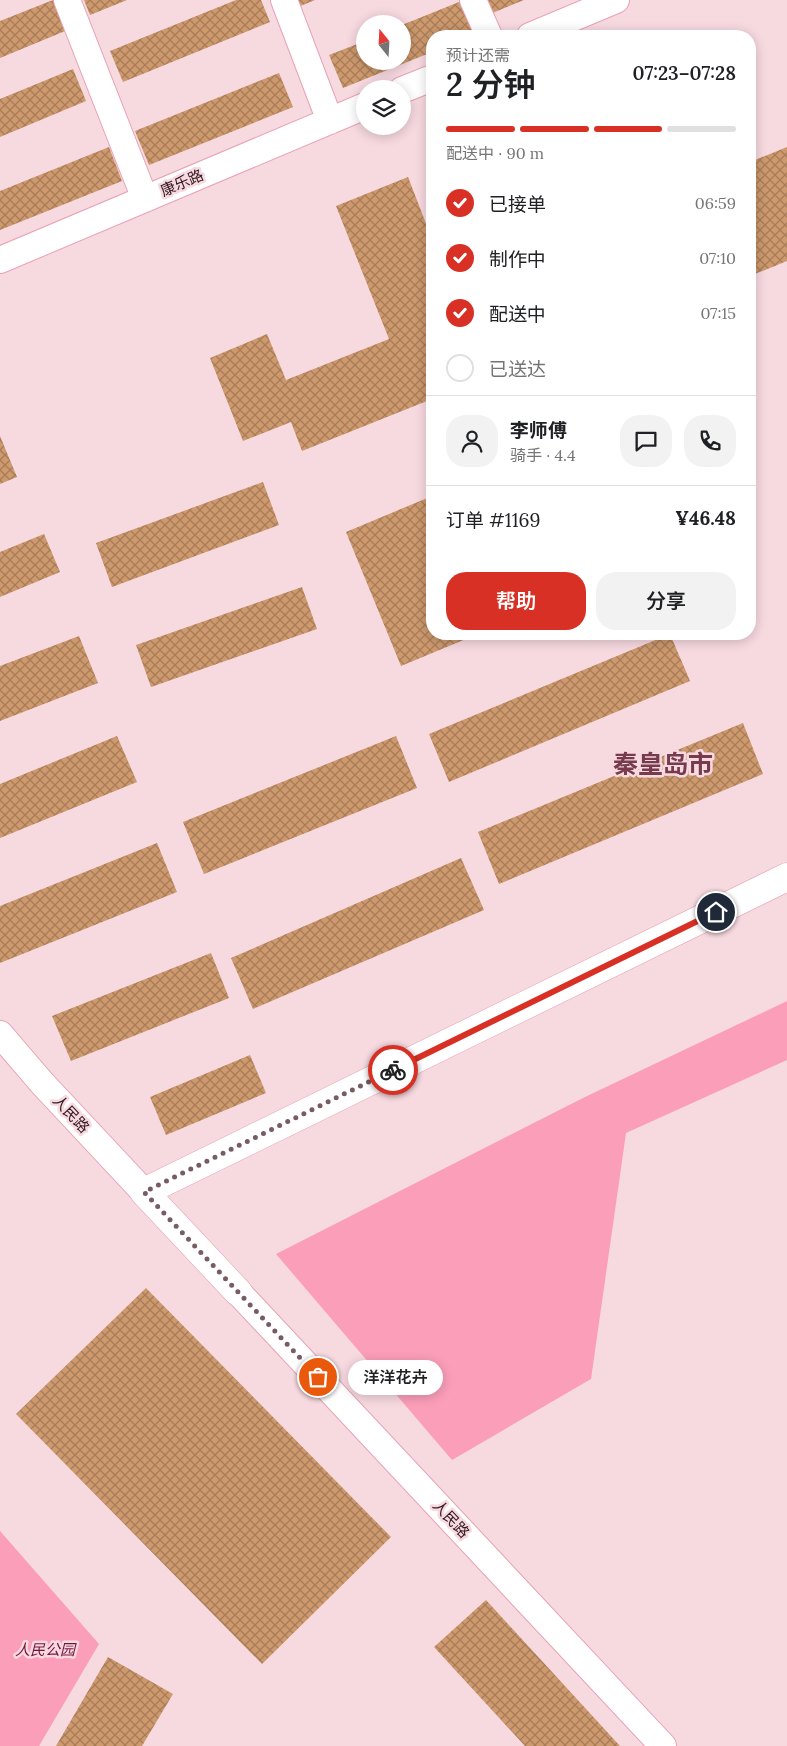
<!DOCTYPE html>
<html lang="zh">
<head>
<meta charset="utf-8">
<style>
	:root { --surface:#fff; --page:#f2f2f2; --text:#202124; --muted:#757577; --line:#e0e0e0; --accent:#d93025 }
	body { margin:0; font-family:Lora,"Noto Sans SC",serif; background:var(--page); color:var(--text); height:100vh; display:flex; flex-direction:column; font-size:19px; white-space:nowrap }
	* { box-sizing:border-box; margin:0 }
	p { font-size:16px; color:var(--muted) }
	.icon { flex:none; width:28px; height:28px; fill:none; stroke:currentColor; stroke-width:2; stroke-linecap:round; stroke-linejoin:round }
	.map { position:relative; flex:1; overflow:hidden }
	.sheet { position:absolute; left:426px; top:30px; width:330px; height:610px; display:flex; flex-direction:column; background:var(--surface); border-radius:20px; box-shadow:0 2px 12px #0003 }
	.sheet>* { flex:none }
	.needle { width:32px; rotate:342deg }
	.tools { position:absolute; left:356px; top:15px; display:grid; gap:10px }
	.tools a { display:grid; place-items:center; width:55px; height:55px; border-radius:50%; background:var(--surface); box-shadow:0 2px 12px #0003; font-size:25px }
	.pin { position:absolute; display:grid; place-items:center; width:42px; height:42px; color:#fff; margin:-21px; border:2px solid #fff; border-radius:50%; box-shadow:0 1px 5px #0007 }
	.courier { position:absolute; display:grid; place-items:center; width:50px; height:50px; margin:-25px; border:4px solid #d93025; border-radius:50%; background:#fff; color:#222; box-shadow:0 1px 6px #0007 }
	.bubble { position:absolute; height:35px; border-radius:18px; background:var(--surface); box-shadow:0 2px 12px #0003; font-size:16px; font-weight:600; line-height:35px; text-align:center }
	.overview em { font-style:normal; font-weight:600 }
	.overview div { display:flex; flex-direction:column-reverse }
	.overview { display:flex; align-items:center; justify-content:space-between; height:85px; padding:0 20px }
	h1 { font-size:32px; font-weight:600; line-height:38px }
	.bar { display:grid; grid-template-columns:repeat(4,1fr); gap:8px 5px; align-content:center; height:60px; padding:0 20px }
	.bar i { height:6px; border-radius:4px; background:var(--line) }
	.bar .active { background:var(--accent) }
	.bar p { grid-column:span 4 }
	.line { display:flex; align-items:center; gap:12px; padding:0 20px; border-top:1px solid var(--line) }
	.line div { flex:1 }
	.round { display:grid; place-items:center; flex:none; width:52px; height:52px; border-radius:20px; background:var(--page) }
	ol { padding:0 20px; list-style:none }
	li { display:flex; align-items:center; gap:15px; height:55px }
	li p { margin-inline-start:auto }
	li .icon { padding:5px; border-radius:50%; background:var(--accent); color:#fff; stroke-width:4 }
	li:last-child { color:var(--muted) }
	li i { width:28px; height:28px; border:2px solid var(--line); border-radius:50% }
	.cta { display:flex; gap:10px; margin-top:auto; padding:10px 20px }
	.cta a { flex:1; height:58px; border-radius:20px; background:var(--accent); color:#fff; font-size:20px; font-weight:600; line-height:58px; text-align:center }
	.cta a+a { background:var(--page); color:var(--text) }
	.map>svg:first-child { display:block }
	.park { fill:#fb9eb9 }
	.building { fill:url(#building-cross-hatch) }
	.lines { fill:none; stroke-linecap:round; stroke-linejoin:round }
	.minor-casing { stroke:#e8a2b5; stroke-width:28 }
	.tertiary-casing { stroke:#e8a2b5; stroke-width:29 }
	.minor { stroke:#fff; stroke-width:26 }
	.tertiary { stroke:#fff; stroke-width:28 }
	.done { stroke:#785c63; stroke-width:5; stroke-dasharray:0 9 }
	.route { stroke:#d93025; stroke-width:6 }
	.labels { text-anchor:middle; stroke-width:5; stroke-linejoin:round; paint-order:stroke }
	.street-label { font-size:15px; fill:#331920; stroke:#f7d9e0 }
	.park-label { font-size:15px; font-style:italic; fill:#76133d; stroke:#f7d9e0 }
	.town-label { font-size:25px; font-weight:bold; fill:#763b4d; stroke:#f7d9e0 }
</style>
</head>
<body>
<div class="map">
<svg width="787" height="1746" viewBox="0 0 787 1746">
	<defs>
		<pattern id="building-cross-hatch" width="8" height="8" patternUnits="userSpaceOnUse" patternTransform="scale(1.25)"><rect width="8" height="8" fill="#cd996d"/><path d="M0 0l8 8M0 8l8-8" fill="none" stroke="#a77c59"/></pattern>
	</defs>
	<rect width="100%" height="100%" fill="#f7d9e0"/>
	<path class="park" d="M787 1001V1060L626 1133 591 1379 452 1460 276 1254 585 1097Z
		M0 1531 99 1644 39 1746H0Z"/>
	<path class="building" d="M53 0H59L70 29 0 58V21Z
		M84 0H127L90 15Z
		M236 0H261L270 22 123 82 110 51Z
		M295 0H315L298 7Z
		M464 0 479 33 471 36H432V52L343 88 329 55 365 41V61H402V25Z
		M484 0H524L490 14Z
		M73 69 86 101 0 137V99Z
		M279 73 293 107 149 165 135 131Z
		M109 147 122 181 0 230V191Z
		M787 147V261L750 276V204L756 201 750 187V162Z
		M408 177 432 239V399L302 451 291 422 243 441 210 358 267 334 286 380 389 339 336 206Z
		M0 436 17 477 0 484Z
		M263 482 279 525 112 587 96 543Z
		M432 496V634H478L401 666 346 532Z
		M44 534 60 572 0 597V552Z
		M302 587 317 629 151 687 136 645Z
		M670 634 690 681 449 782 429 734Z
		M79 636 98 683 0 721V666Z
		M743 723 763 774 499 884 478 832Z
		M117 736 137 782 0 838V784Z
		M396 736 417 788 204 874 183 822Z
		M157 843 177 892 0 963V906Z
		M461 858 484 910 253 1009 231 958Z
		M211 953 229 998 71 1061 52 1016Z
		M250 1055 266 1093 166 1135 150 1097Z
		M146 1288 391 1537 262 1664 16 1414Z
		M486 1600 620 1746H525L434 1647Z
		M108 1657 173 1694 142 1746H56Z"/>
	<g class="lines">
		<g class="minor-casing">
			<path id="minor" d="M67 0 145 199
				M284 0 330 121
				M473 0 489 36
				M530 36 616 0
				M402 90 432 78
				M0 260 365 106
				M0 1034 42 1083 144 1192
				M238 1292 663 1746"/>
		</g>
		<g class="tertiary-casing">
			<path id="tertiary" d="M238 1292 144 1192 787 877"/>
		</g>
		<use href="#minor" class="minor"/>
		<use href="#tertiary" class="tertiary"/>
	</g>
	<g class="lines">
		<path class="done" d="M318 1377 144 1192 393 1070"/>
		<path class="route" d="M393 1070 716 912"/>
	</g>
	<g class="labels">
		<g class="street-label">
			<text transform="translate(182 183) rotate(-23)" y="5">康乐路</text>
			<text transform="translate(71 1114) rotate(47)" y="5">人民路</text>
			<text transform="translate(451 1519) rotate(47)" y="5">人民路</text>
		</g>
		<g class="park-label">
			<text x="45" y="1655">人民公园</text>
		</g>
		<g class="town-label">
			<text x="663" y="773">秦皇岛市</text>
		</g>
	</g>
</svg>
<div class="tools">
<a><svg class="needle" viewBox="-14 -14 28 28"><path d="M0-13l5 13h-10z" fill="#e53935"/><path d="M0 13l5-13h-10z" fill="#757577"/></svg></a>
<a><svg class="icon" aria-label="layers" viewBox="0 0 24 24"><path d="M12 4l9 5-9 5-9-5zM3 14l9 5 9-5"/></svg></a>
</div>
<div class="pin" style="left:318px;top:1377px;background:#ea580c"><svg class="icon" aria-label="bag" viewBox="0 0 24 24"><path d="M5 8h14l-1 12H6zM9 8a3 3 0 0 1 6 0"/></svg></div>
<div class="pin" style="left:716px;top:912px;background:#1f2937"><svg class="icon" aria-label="home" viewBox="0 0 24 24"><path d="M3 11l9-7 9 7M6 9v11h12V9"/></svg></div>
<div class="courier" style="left:393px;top:1070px"><svg class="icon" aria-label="bike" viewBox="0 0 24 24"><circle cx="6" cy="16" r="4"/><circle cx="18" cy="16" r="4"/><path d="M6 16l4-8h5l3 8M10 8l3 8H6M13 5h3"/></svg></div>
<div class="bubble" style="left:348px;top:1360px;width:95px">洋洋花卉</div>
<section class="sheet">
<div class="overview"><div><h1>2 分钟</h1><p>预计还需</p></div><em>07:23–07:28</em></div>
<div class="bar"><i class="active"></i><i class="active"></i><i class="active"></i><i></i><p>配送中 · 90 m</p></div>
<ol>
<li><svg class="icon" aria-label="check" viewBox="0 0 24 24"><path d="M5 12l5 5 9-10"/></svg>已接单<p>06:59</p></li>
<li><svg class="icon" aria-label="check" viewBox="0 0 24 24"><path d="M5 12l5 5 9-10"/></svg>制作中<p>07:10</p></li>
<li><svg class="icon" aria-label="check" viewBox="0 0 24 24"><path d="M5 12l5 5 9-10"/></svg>配送中<p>07:15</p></li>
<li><i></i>已送达</li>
</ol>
<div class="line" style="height:90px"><a class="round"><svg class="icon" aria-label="person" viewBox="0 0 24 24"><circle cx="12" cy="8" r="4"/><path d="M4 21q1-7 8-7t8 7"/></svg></a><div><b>李师傅</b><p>骑手 · 4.4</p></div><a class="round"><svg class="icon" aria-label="chat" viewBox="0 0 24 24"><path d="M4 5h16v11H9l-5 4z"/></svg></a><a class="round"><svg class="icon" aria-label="phone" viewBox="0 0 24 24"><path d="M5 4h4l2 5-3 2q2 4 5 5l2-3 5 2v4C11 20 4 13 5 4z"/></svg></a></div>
<div class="line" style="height:65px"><div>订单 #1169</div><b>¥46.48</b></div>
<div class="cta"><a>帮助</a><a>分享</a></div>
</section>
</div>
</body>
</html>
